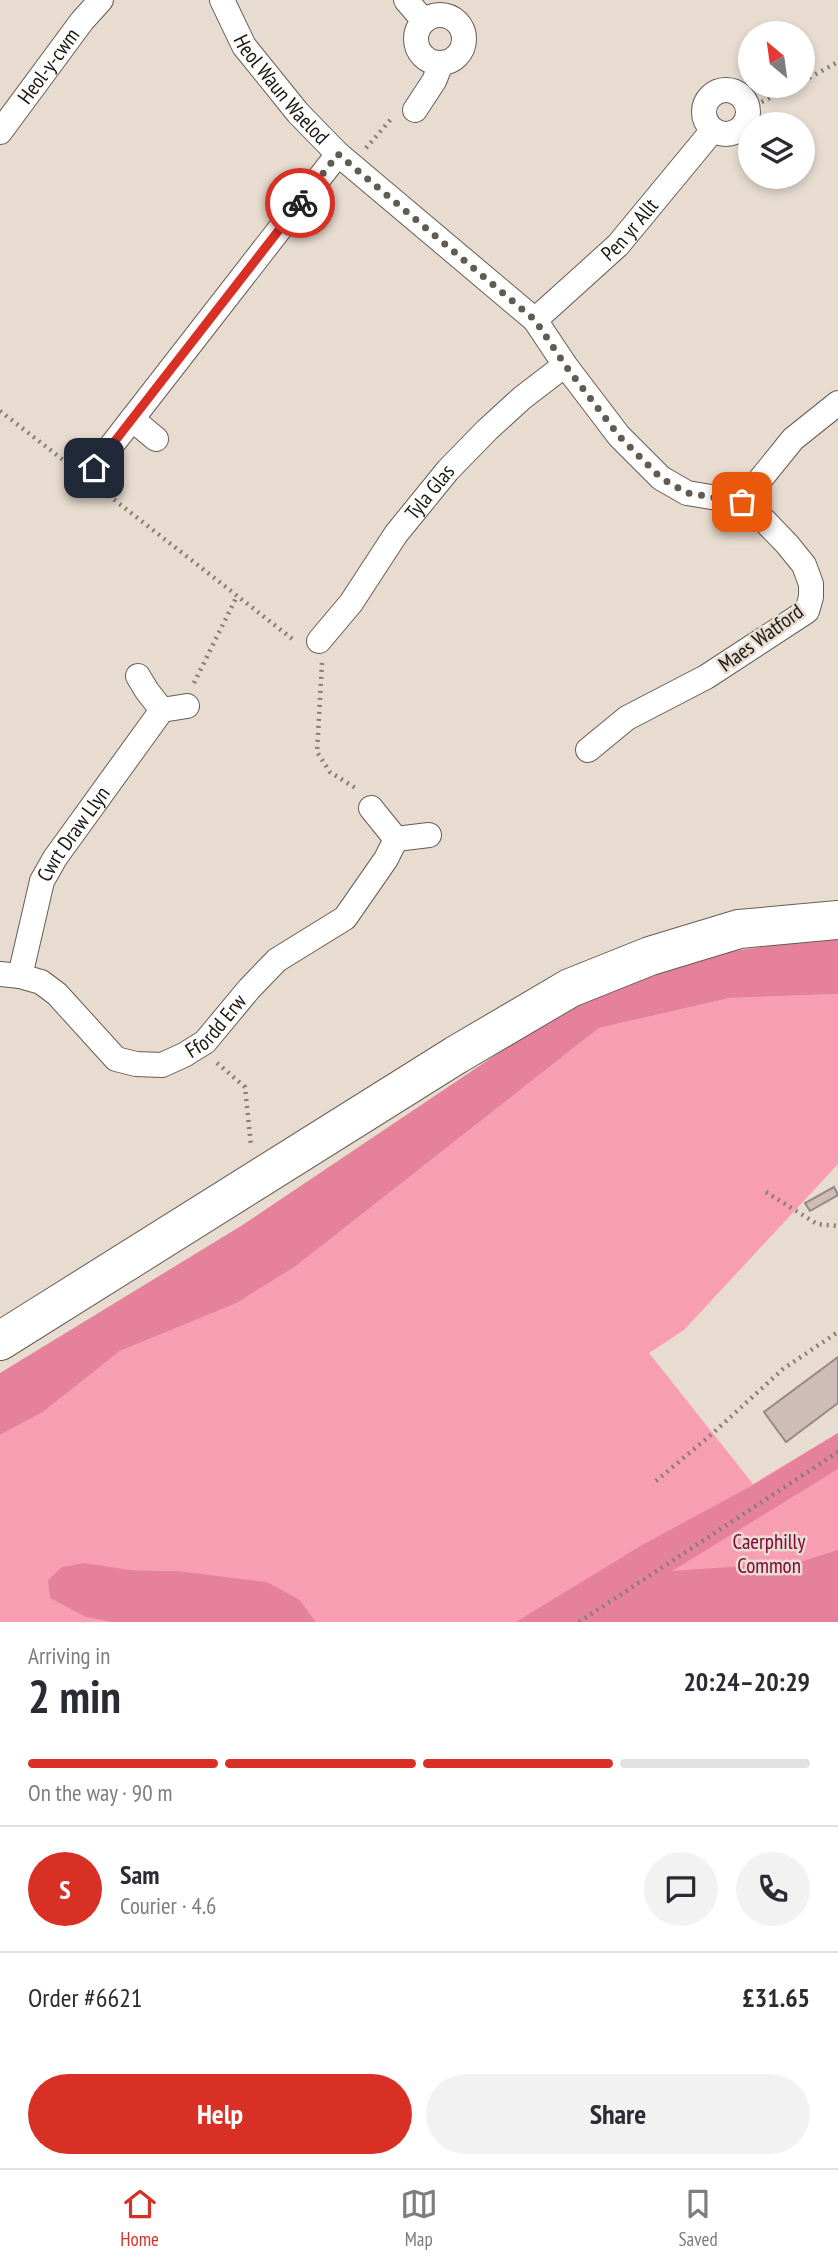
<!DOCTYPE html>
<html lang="en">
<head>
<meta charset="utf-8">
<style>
	:root { --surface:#fff; --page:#f2f2f3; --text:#2b2b33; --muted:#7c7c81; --line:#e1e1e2; --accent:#d93025 }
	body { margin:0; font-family:"PT Sans Narrow",sans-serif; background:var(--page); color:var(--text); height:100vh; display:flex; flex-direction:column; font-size:26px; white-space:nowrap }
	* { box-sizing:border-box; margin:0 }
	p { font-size:23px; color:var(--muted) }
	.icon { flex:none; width:38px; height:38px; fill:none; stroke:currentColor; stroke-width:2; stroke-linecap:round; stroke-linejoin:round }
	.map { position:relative; height:1622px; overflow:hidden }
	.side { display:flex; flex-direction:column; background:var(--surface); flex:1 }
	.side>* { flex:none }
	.needle { width:46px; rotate:331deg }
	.controls { position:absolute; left:738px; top:21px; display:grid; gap:14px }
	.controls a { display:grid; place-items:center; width:77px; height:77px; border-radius:50%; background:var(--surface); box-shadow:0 4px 10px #0003; font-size:35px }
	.pin { position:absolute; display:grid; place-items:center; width:60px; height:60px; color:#fff; margin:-30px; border-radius:14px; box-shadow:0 4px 10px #0006 }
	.courier { position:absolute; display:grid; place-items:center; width:70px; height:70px; margin:-35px; border:5px solid #d93025; border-radius:50%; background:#fff; color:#222; box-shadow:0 2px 9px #0007 }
	.headline em { font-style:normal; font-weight:700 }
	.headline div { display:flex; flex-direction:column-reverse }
	.headline { display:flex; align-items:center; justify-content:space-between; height:119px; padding:0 28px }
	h1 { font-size:46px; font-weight:700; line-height:52px }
	.bar { display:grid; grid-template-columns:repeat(4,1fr); gap:10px 7px; align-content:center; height:84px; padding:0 28px }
	.bar i { height:9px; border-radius:5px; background:var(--line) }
	.bar .on { background:var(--accent) }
	.bar p { grid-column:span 4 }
	.line { display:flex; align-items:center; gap:18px; padding:0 28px; border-top:2px solid var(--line) }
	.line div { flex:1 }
	.round { display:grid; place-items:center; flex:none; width:74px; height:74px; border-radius:37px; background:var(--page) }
	.button { display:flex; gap:14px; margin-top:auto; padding:14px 28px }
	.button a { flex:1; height:80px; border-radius:42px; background:var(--accent); color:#fff; font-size:28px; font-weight:700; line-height:80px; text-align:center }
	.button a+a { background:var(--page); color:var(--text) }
	.dock { display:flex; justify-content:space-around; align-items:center; height:98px; border-top:2px solid var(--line); background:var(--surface); font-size:19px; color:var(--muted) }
	.dock a { display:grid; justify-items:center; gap:4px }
	.dock .on { color:var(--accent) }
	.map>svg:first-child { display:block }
	.green { fill:#f89eb3 }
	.forest { fill:#e5819a }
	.building { fill:#cebcb7; stroke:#998984; stroke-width:2 }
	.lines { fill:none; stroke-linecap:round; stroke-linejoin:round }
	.minor-casing { stroke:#665d52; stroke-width:26 }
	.primary-casing { stroke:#665d52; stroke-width:40 }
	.path { stroke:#857d74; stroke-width:4.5; stroke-dasharray:2 5; stroke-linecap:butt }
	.minor { stroke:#fff; stroke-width:24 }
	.primary { stroke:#fff; stroke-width:38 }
	.done { stroke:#625b54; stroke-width:7; stroke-dasharray:0 12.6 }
	.route { stroke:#d93025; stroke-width:9 }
	.labels { text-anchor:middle; stroke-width:5; stroke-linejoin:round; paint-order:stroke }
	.street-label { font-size:21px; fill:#1a1612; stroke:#e8dcd0 }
	.park-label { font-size:21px; fill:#83053b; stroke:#e8dcd0 }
</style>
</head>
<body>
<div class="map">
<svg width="838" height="1622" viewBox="0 0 838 1622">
	<rect width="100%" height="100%" fill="#e8dcd0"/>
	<path class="green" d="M838 994V1164L684 1330 649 1353 753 1484 838 1433V1622H316L300 1600 177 1571 130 1570 86 1617 110 1622H0V1435L43 1412 120 1351 237 1303 296 1266 599 1028 730 998Z"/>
	<path class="forest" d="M838 938V994L730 998 599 1028 296 1266 237 1303 120 1351 43 1412 0 1435V1373L241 1226 506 1048 602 991 706 955 815 939Z
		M838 1433V1469L672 1571 800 1562 838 1550V1622H516L642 1545 753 1485Z
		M84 1563 130 1570 177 1571 267 1582 300 1600 316 1622H110L86 1617 50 1598 48 1580 62 1567Z"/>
	<path class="building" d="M834 1187 838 1195 810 1211 805 1203Z
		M838 1357V1403L786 1442 764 1412Z"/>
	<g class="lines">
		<g class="minor-casing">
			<g id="minor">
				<path id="s1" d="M222 0 244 46 298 113 338 154 535 320 565 365 619 436 661 478 687 493 742 502 757 513 787 544 804 565 811 584V597L807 611 706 677 627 718 588 750"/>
				<path d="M406 0 424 21"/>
				<circle cx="440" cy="39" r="24"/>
				<circle cx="726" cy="112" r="22"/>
				<path d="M415 110 434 81 441 64"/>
				<path id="s2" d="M0 132 82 21 101 0"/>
				<path id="s3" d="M535 320 618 245 713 130"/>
				<path d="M132 419 156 439"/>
				<path d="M94 468 338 154"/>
				<path d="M742 502 793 439 838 403"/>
				<path id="s4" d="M319 641 351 603 396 534 448 470 487 430 522 398 565 365"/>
				<path d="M138 676 147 691 162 710 187 706"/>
				<path d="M371 808 396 839 429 835"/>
				<path id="s5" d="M0 974 20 976 41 982 57 994 116 1059 136 1064 162 1065 184 1055 205 1042 249 989 277 960 345 918 386 859 396 839"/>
				<path id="s6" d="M20 976 42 881 55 858 162 710"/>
			</g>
		</g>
		<g class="primary-casing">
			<path id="primary" d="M0 1341 456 1055 570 988 650 956 739 929 838 920"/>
		</g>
		<path class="path" d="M803 81 838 62
			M749 108 795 86
			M366 148 392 118
			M0 411 71 466
			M103 491 295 641
			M322 663 317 752 330 772 357 789
			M194 683 237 596
			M217 1063 245 1087 251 1146
			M766 1192 817 1224 838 1226
			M656 1481 713 1433 783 1369 838 1332
			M579 1622 838 1452"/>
		<use href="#minor" class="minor"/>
		<use href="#primary" class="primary"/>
	</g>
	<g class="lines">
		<path class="done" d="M300 203 338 154 535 320 565 365 619 436 661 478 687 493 742 502"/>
		<path class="route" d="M94 468 300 203"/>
	</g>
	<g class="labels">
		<g class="street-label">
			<text dy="7" stroke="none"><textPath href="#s2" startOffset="82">Heol-y-cwm</textPath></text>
			<text dy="7" stroke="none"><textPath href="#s1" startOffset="108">Heol Waun Waelod</textPath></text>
			<text dy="7" stroke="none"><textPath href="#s3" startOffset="131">Pen yr Allt</textPath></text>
			<text dy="7" stroke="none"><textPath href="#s4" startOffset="186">Tyla Glas</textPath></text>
			<text transform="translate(761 638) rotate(-36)" y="7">Maes Watford</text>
			<text dy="7" stroke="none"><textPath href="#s6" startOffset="154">Cwrt Draw Llyn</textPath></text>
			<text dy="7" stroke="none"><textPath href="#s5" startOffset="264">Ffordd Erw</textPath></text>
		</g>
		<g class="park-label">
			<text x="769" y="1549">Caerphilly<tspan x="769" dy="24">Common</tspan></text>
		</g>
	</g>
</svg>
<div class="controls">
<a><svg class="needle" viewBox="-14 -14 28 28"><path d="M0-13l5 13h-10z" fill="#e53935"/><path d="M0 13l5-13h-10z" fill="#7c7c81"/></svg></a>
<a><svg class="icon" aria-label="layers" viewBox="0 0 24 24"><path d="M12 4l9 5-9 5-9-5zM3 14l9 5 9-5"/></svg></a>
</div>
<div class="pin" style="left:742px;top:502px;background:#ea580c"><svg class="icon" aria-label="bag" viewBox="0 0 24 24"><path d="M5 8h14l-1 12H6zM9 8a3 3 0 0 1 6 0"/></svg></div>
<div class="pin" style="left:94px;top:468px;background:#1f2937"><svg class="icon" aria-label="home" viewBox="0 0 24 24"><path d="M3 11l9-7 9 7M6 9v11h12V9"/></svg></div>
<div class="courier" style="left:300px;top:203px"><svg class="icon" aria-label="bike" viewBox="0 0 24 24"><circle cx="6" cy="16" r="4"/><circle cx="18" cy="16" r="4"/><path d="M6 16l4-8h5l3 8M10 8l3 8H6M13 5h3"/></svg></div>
</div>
<section class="side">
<div class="headline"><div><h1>2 min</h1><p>Arriving in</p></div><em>20:24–20:29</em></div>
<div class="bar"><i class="on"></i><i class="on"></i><i class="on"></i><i></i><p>On the way · 90 m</p></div>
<div class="line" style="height:126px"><b class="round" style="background:var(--accent);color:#fff">S</b><div><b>Sam</b><p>Courier · 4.6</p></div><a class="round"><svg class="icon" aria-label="chat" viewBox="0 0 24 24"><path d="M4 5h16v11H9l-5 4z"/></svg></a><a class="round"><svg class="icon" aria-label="phone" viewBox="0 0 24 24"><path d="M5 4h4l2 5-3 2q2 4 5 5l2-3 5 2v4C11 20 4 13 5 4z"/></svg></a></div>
<div class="line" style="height:91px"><div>Order #6621</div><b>£31.65</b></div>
<div class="button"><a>Help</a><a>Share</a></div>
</section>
<nav class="dock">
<a class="on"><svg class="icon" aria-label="home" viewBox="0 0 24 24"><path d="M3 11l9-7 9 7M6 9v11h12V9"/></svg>Home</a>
<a><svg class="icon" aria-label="map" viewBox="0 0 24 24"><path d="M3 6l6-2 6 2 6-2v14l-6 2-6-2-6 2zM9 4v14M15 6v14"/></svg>Map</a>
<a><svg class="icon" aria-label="saved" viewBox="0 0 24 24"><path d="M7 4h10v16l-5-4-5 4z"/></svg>Saved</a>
</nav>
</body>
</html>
